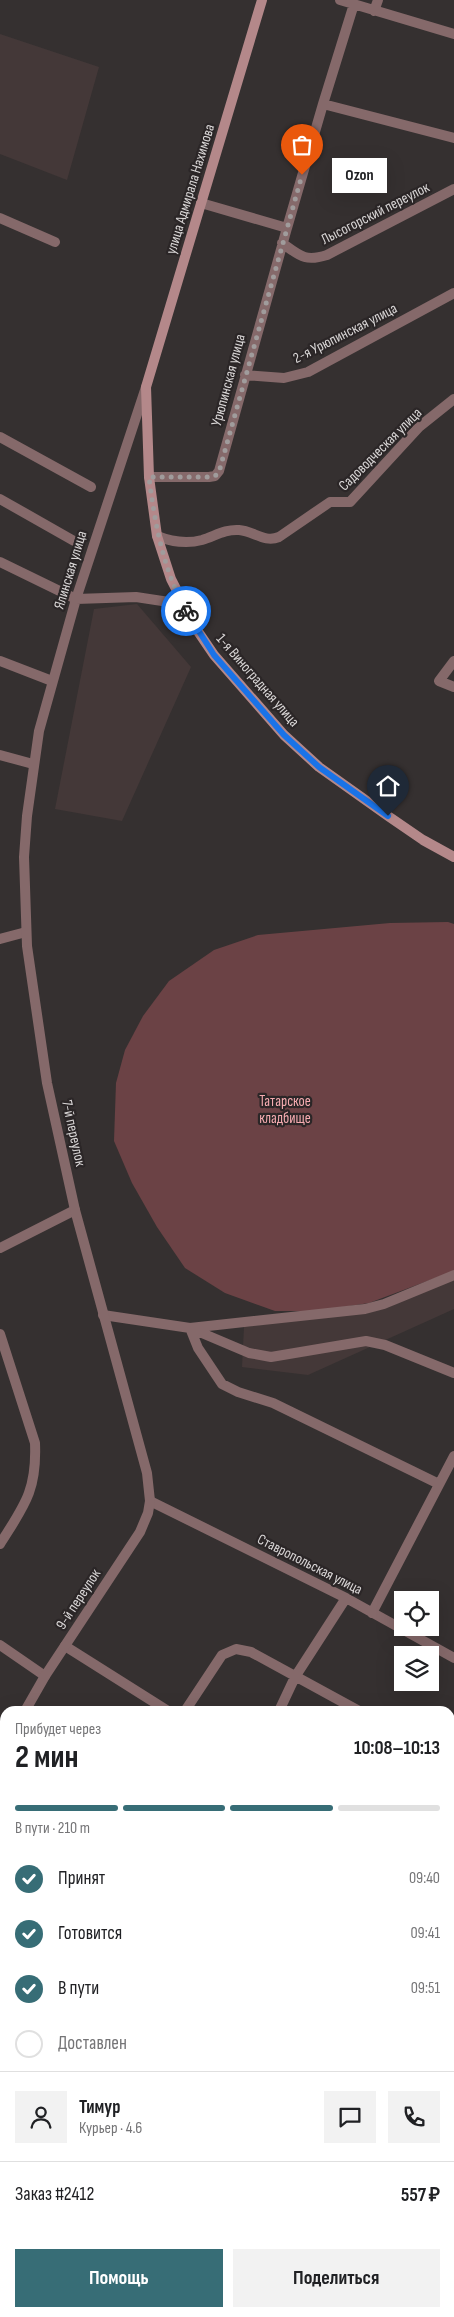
<!DOCTYPE html>
<html lang="ru">
<head>
<meta charset="utf-8">
<style>
	:root { --surface:#fff; --page:#f2f2f2; --text:#202124; --muted:#757577; --line:#e0e0e0; --accent:#376d76 }
	body { margin:0; font-family:"Sofia Sans Condensed",sans-serif; background:var(--page); color:var(--text); height:100vh; display:flex; flex-direction:column; font-size:19px; white-space:nowrap }
	* { box-sizing:border-box; margin:0 }
	p { font-size:16px; color:var(--muted) }
	.icon { flex:none; width:28px; height:28px; fill:none; stroke:currentColor; stroke-width:2; stroke-linecap:round; stroke-linejoin:round }
	.map { position:relative; flex:1; overflow:hidden }
	.side { position:absolute; left:0px; top:1706px; width:455px; height:611px; display:flex; flex-direction:column; background:var(--surface); border-radius:15px 15px 0 0; box-shadow:0 5px 20px #0002 }
	.side>* { flex:none }
	.tools { position:absolute; left:394px; top:1591px; display:grid; gap:10px }
	.tools a { display:grid; place-items:center; width:45px; height:45px; border-radius:0px; background:var(--surface); box-shadow:0 5px 20px #0002; font-size:25px }
	.pin { position:absolute; display:grid; place-items:center; width:42px; height:42px; color:#fff; margin:-51px -21px; border-radius:50% 50% 50% 0; rotate:-45deg; box-shadow:0 0 5px #0007 }
	.pin .icon { rotate:45deg }
	.courier { position:absolute; display:grid; place-items:center; width:50px; height:50px; margin:-25px; border:4px solid #1a73e8; border-radius:50%; background:#fff; color:#222; box-shadow:0 1px 6px #0007 }
	.bubble { position:absolute; height:35px; border-radius:0px; background:var(--surface); box-shadow:0 5px 20px #0002; font-size:16px; font-weight:700; line-height:35px; text-align:center }
	.head em { font-style:normal; font-weight:700 }
	.head div { display:flex; flex-direction:column-reverse }
	.head { display:flex; align-items:center; justify-content:space-between; height:85px; padding:0 15px }
	h1 { font-size:32px; font-weight:700; line-height:38px }
	.bar { display:grid; grid-template-columns:repeat(4,1fr); gap:8px 5px; align-content:center; height:60px; padding:0 15px }
	.bar i { height:6px; border-radius:4px; background:var(--line) }
	.bar .selected { background:var(--accent) }
	.bar p { grid-column:span 4 }
	.line { display:flex; align-items:center; gap:12px; padding:0 15px; border-top:1px solid var(--line) }
	.line div { flex:1 }
	.round { display:grid; place-items:center; flex:none; width:52px; height:52px; border-radius:0px; background:var(--page) }
	ol { padding:0 15px; list-style:none }
	li { display:flex; align-items:center; gap:15px; height:55px }
	li p { margin-inline-start:auto }
	li .icon { padding:5px; border-radius:50%; background:var(--accent); color:#fff; stroke-width:4 }
	li:last-child { color:var(--muted) }
	li i { width:28px; height:28px; border:2px solid var(--line); border-radius:50% }
	.action { display:flex; gap:10px; margin-top:auto; padding:10px 15px }
	.action a { flex:1; height:58px; border-radius:0px; background:var(--accent); color:#fff; font-size:20px; font-weight:700; line-height:58px; text-align:center }
	.action a+a { background:var(--page); color:var(--text) }
	.map>svg:first-child { display:block }
	.built { fill:#443838 }
	.green { fill:#6b4245 }
	.lines { fill:none; stroke-linecap:round; stroke-linejoin:round }
	.minor { stroke:#85696a; stroke-width:10 }
	.tertiary { stroke:#85696a; stroke-width:10 }
	.secondary { stroke:#b4888a; stroke-width:10 }
	.done { stroke:#a09c9c; stroke-width:5; stroke-dasharray:0 9 }
	.route { stroke:#1a73e8; stroke-width:6 }
	.labels { text-anchor:middle; stroke-width:4.5; stroke-linejoin:round; paint-order:stroke }
	.street-label { font-size:15px; fill:#d9d6d6; stroke:#2b2627 }
	.park-label { font-size:15px; fill:#f6acb1; stroke:#2b2627 }
</style>
</head>
<body>
<div class="map">
<svg width="454" height="2317" viewBox="0 0 454 2317">
	<rect width="100%" height="100%" fill="#353030"/>
	<path class="built" d="M0 34 99 67 67 180 0 154Z
		M137 604 191 667 122 821 55 809 94 609Z
		M454 1278V1309L308 1375 242 1367 244 1327 387 1308Z"/>
	<path class="green" d="M448 922 454 924V1271L369 1303 317 1311H275L225 1293 185 1268 157 1227 132 1183 114 1141 116 1083 125 1050 143 1016 169 981 214 950 258 935 390 923Z"/>
	<g class="lines">
		<path class="minor" d="M340 0 454 34
			M374 11 378 0
			M323 104 454 138
			M201 203 287 228 323 104 354 4
			M0 218 55 242
			M282 243C300 256 305 262 327 255L454 189
			M245 375 284 378 308 372 454 293
			M0 437 91 487
			M149 477H209L215 476 219 471 287 228
			M0 499 74 541
			M157 536C172 542 187 544 202 540 215 536 225 529 239 530 254 531 264 543 279 537L330 502H350L419 427 454 399
			M0 562 76 599
			M0 661 52 681
			M454 661 439 681 454 687
			M0 755 33 764
			M0 939 26 932
			M0 1248 75 1210
			M103 1315 190 1328 365 1309 384 1304 454 1275
			M190 1328 198 1348 222 1384 238 1392 273 1403 439 1484
			M190 1328 249 1353 271 1357 366 1341 385 1345 454 1373
			M0 1334 35 1443C37 1491 24 1506 0 1544
			M150 1501 346 1598 454 1658
			M372 1613 454 1456
			M0 1645 45 1676
			M65 1646 168 1711
			M185 1711 222 1655 236 1649 251 1652 359 1711
			M279 1711 295 1677 346 1598
			M450 1760 454 1762
			M450 1853 454 1855
			M0 1915 5 1917
			M450 1937 454 1939
			M0 2034 5 2036
			M450 2042 454 2033
			M450 2120 454 2122
			M0 2134H5
			M0 2203 5 2204
			M450 2225 454 2227
			M0 2265 5 2266
			M450 2268 454 2257
			M443 2312 453 2317
			M24 2317 25 2312
			M84 2317 85 2312
			M168 2317 169 2312
			M256 2317 257 2312
			M345 2317 346 2312
			M433 2317 434 2312"/>
		<path class="tertiary" d="M76 599 136 597 182 604
			M25 1711 45 1676 140 1532 148 1513 150 1501 147 1473 75 1210 47 1083 27 946 24 857 27 816 39 731 76 599 146 387
			M0 1763 5 1752"/>
		<path class="secondary" d="M262 0 146 387 149 477 157 536 171 579 197 630 214 655 284 735 319 767 388 816 423 840 454 857"/>
	</g>
	<g class="lines">
		<path class="done" d="M186 611C163 568 155 525 149 477H209L215 476 219 472 302 175"/>
		<path class="route" d="M186 611 214 655 284 735 319 767 388 816"/>
	</g>
	<g class="labels">
		<g class="street-label">
			<text transform="translate(190 189) rotate(-73)" y="5">улица Адмирала Нахимова</text>
			<text transform="translate(375 213) rotate(-27)" y="5">Лысогорский переулок</text>
			<text transform="translate(345 333) rotate(-27)" y="5">2-я Урюпинская улица</text>
			<text transform="translate(228 380) rotate(-75)" y="5">Урюпинская улица</text>
			<text transform="translate(380 449) rotate(-45)" y="5">Садоводческая улица</text>
			<text transform="translate(70 570) rotate(-73)" y="5">Ялинская улица</text>
			<text transform="translate(258 680) rotate(49)" y="5">1-я Виноградная улица</text>
			<text transform="translate(74 1133) rotate(78)" y="5">7-й переулок</text>
			<text transform="translate(310 1564) rotate(27)" y="5">Ставропольская улица</text>
			<text transform="translate(78 1599) rotate(-57)" y="5">9-й переулок</text>
		</g>
		<g class="park-label">
			<text x="285" y="1106">Татарское<tspan x="285" dy="17">кладбище</tspan></text>
		</g>
	</g>
</svg>
<div class="tools">
<a><svg class="icon" aria-label="locate" viewBox="0 0 24 24"><circle cx="12" cy="12" r="6"/><path d="M12 2v4M12 18v4M2 12h4M18 12h4"/></svg></a>
<a><svg class="icon" aria-label="layers" viewBox="0 0 24 24"><path d="M12 4l9 5-9 5-9-5zM3 14l9 5 9-5"/></svg></a>
</div>
<div class="pin" style="left:302px;top:175px;background:#ea580c"><svg class="icon" aria-label="bag" viewBox="0 0 24 24"><path d="M5 8h14l-1 12H6zM9 8a3 3 0 0 1 6 0"/></svg></div>
<div class="pin" style="left:388px;top:816px;background:#1f2937"><svg class="icon" aria-label="home" viewBox="0 0 24 24"><path d="M3 11l9-7 9 7M6 9v11h12V9"/></svg></div>
<div class="courier" style="left:186px;top:611px"><svg class="icon" aria-label="bike" viewBox="0 0 24 24"><circle cx="6" cy="16" r="4"/><circle cx="18" cy="16" r="4"/><path d="M6 16l4-8h5l3 8M10 8l3 8H6M13 5h3"/></svg></div>
<div class="bubble" style="left:332px;top:158px;width:55px">Ozon</div>
<section class="side">
<div class="head"><div><h1>2 мин</h1><p>Прибудет через</p></div><em>10:08–10:13</em></div>
<div class="bar"><i class="selected"></i><i class="selected"></i><i class="selected"></i><i></i><p>В пути · 210 m</p></div>
<ol>
<li><svg class="icon" aria-label="check" viewBox="0 0 24 24"><path d="M5 12l5 5 9-10"/></svg>Принят<p>09:40</p></li>
<li><svg class="icon" aria-label="check" viewBox="0 0 24 24"><path d="M5 12l5 5 9-10"/></svg>Готовится<p>09:41</p></li>
<li><svg class="icon" aria-label="check" viewBox="0 0 24 24"><path d="M5 12l5 5 9-10"/></svg>В пути<p>09:51</p></li>
<li><i></i>Доставлен</li>
</ol>
<div class="line" style="height:90px"><a class="round"><svg class="icon" aria-label="person" viewBox="0 0 24 24"><circle cx="12" cy="8" r="4"/><path d="M4 21q1-7 8-7t8 7"/></svg></a><div><b>Тимур</b><p>Курьер · 4.6</p></div><a class="round"><svg class="icon" aria-label="chat" viewBox="0 0 24 24"><path d="M4 5h16v11H9l-5 4z"/></svg></a><a class="round"><svg class="icon" aria-label="phone" viewBox="0 0 24 24"><path d="M5 4h4l2 5-3 2q2 4 5 5l2-3 5 2v4C11 20 4 13 5 4z"/></svg></a></div>
<div class="line" style="height:65px"><div>Заказ #2412</div><b>557 ₽</b></div>
<div class="action"><a>Помощь</a><a>Поделиться</a></div>
</section>
</div>
</body>
</html>
